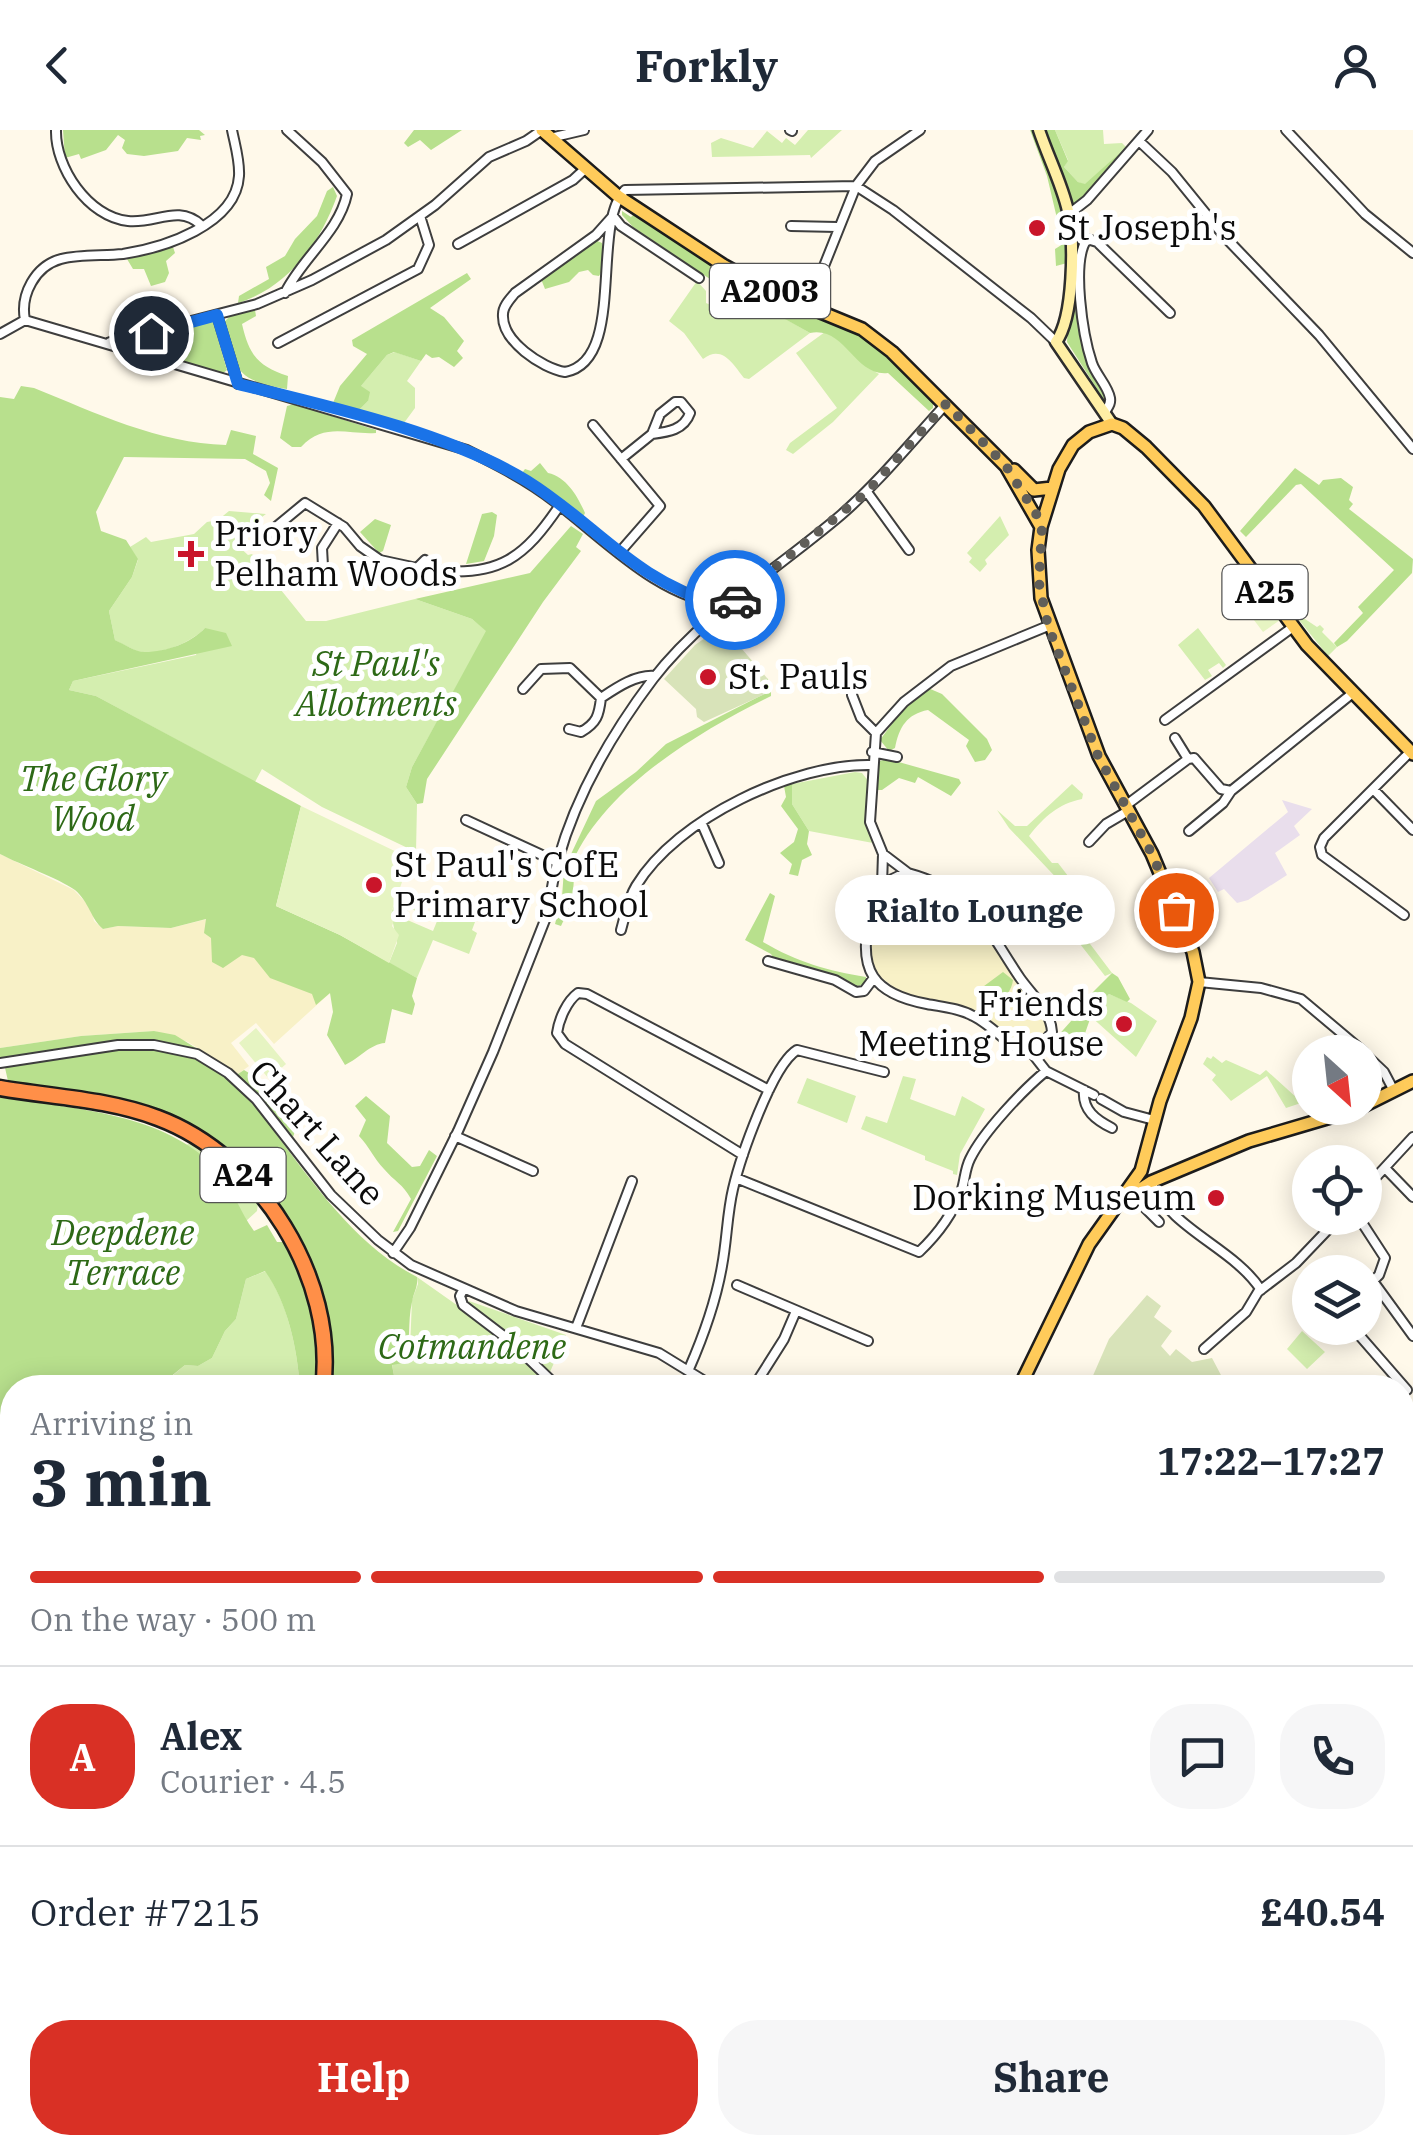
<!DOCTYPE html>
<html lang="en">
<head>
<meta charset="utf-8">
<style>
	:root { --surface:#fff; --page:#f6f6f7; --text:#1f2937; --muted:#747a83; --line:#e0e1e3; --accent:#d93025 }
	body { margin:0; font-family:"IBM Plex Serif",serif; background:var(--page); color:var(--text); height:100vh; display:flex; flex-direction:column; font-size:38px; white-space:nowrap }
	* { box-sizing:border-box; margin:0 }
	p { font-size:32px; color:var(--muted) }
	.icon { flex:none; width:55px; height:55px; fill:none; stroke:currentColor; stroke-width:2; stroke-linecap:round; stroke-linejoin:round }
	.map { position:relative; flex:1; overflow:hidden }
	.details { position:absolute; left:0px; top:1245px; width:1415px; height:780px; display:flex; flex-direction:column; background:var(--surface); border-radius:40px 40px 0 0; box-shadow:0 5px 25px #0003 }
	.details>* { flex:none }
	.needle { width:65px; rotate:153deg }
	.controls { position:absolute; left:1292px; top:905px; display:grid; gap:20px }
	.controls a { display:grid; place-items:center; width:90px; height:90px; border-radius:50%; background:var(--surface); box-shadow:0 5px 25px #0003; font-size:50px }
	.pin { position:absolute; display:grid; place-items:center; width:85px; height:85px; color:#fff; margin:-42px; border:5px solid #fff; border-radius:50%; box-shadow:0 2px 10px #0007 }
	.courier { position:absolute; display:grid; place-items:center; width:100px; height:100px; margin:-50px; border:8px solid #1a73e8; border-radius:50%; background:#fff; color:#222; box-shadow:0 2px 12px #0007 }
	.bubble { position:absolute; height:70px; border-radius:35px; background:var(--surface); box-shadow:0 5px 25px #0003; font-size:32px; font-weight:800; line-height:70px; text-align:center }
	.overview em { font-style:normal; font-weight:800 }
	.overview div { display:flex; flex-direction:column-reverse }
	.overview { display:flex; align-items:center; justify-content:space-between; height:170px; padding:0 30px }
	h1 { font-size:65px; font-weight:800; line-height:75px }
	.bar { display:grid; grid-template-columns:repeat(4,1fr); gap:15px 10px; align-content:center; height:120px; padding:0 30px }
	.bar i { height:12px; border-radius:8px; background:var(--line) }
	.bar .on { background:var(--accent) }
	.bar p { grid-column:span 4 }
	.line { display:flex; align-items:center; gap:25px; padding:0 30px; border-top:2px solid var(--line) }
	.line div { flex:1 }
	.round { display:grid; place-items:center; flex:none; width:105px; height:105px; border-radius:40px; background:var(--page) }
	.action { display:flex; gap:20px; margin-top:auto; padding:20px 30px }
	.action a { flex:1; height:115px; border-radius:40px; background:var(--accent); color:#fff; font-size:40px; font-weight:800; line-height:115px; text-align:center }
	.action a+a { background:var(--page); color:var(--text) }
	header { display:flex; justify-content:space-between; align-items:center; height:130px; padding:0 30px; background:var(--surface); font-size:45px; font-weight:800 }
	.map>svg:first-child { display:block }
	.industrial { fill:#e9deec }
	.farmland { fill:#f8f1c7 }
	.green { fill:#d4eeaf }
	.forest { fill:#b8e08d }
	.cemetery { fill:#d8e3b9 }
	.pitch { fill:#e6f4c2 }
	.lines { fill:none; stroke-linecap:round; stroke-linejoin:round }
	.stream { stroke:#27a0dc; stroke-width:2.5 }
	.street-casing { stroke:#3e3e3e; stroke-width:12 }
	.secondary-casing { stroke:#2d2d2d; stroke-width:15 }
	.primary-casing { stroke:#1c1c1c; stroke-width:16 }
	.highway-casing { stroke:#1c1c1c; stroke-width:19 }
	.street { stroke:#fff; stroke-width:8 }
	.secondary { stroke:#ffefa5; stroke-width:10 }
	.primary { stroke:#ffcb5a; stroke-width:11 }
	.highway { stroke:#ff8f48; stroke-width:14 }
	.rail { stroke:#c9152a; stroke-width:2.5 }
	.done { stroke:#605e59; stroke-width:10; stroke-dasharray:0 18 }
	.route { stroke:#1a73e8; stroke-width:12 }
	.poi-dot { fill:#c9152a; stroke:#fff; stroke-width:4 }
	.labels { text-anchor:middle; stroke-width:10; stroke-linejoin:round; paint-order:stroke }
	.shield { fill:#fff; stroke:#545454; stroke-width:2.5 }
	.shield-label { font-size:32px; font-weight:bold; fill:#0b0b0b }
	.poi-label { font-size:35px; fill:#0b0b0b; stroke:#fff; text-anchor:start }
	.park-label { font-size:35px; font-style:italic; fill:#2d6916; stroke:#fff }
	.street-label { font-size:35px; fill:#0b0b0b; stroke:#fff }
</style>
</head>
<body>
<header><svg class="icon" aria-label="back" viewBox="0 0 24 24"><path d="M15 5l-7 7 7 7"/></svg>Forkly<svg class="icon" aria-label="person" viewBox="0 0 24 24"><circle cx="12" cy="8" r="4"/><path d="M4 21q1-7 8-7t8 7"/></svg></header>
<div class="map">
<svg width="1413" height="2025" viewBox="0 0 1413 2025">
	<rect width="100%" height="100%" fill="#fff9ea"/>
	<path class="industrial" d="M1282 670 1312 679 1294 696 1300 705 1275 723 1287 745 1248 770 1237 773 1224 759 1218 762 1209 748 1288 682Z"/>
	<path class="farmland" d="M0 724 74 760 92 779 94 791 103 799 118 796 171 798 207 789 330 863 274 914 256 893 231 913 249 936 238 944 188 912 154 901 81 906 0 918Z
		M909 748 952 767 981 791 1045 888 1046 904 1034 917 1018 916 976 884 904 865 875 843 868 810 880 768 890 754Z"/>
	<path class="green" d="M808 0H842L811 28 810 25 712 27 711 13 721 8 753 18 767 1 782 13 786 8 795 15Z
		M1055 0H1103L1104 14 1122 13 1126 17 1085 55 1078 52 1064 37 1068 30Z
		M697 151 706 161V173L713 176 722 170 732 176 749 168 810 203 749 249 744 248C733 234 722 214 703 229L684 203 669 191Z
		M825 202C846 211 858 232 879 244L833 292 793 324 786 320 790 313 837 278 796 223Z
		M395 222 421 231 407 251 415 258V278L404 293 359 280 368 271 360 257 387 225Z
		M229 381 266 384 239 404 236 414 248 425 252 424 306 491H326L415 469 472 489 487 501 412 637 406 657 417 674 416 722 322 677 262 639 255 652 96 566 69 560 73 551 196 525 205 498C191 513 157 527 137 521 130 518 122 514 115 510L109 481 132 447 138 430 130 417 146 407 151 412 194 404 207 392 218 390Z
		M1000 386 1009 405 985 430 987 434 980 442 969 432 972 428 967 423Z
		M1267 436 1302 487 1317 497 1320 495 1324 499 1322 502 1337 517 1328 526 1266 449 1264 440Z
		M1198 498 1226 535 1223 538 1219 533 1208 540 1212 546 1205 550 1178 515Z
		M855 642 862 643 869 652 867 696 873 713 809 701 792 674V654Z
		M1072 654 1083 664 1082 669C1058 674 1045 686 1029 706L1052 733H1058L1085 768 1092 771 1095 778 1075 794 1112 843 1105 846 1066 796 1084 777 1009 698 997 680 1015 696H1027Z
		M400 761 420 771 416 781 409 778 405 789 433 801 442 779 475 792 472 800 477 803 469 824 433 810 417 848 389 833 397 813 391 783Z
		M1109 864 1131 873 1157 891 1136 927 1079 876 1083 872 1088 875 1102 872Z
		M1213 926 1222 933 1226 930 1260 945 1266 940 1297 968 1308 957 1310 970 1286 978 1267 946 1231 971 1212 950 1216 945 1203 934 1207 927 1211 929Z
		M903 946 916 949 910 969 955 986 962 966 985 979 960 1024 957 1045 953 1044V1041L925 1030V1026L861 999 866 986 887 993Z
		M807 948 856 966 847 993 797 973Z
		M193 1013C218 1029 242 1049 258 1073L257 1081 246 1091 217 1039 185 1015Z
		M266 1141C288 1175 297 1218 300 1257L158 1258 185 1235 198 1236 212 1228 225 1201 236 1189 246 1149Z
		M417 1147 461 1178 469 1171 566 1205 550 1242 566 1257 387 1258 394 1246 392 1234 410 1219 412 1170 418 1154Z
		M1302 1201 1325 1222 1307 1239 1287 1219Z
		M0 1306 12 1326V1373L0 1364Z
		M1402 1591 1413 1601V1926L1403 1935Z
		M687 2013H816L809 2025H671Z"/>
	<path class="forest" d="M63 0H199L205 5 200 6 201 10 187 8 178 21 144 26 127 24 122 18 125 10 118 5 106 20 81 29 79 24 65 28Z
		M414 0H462L431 20 420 10 408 17 404 13Z
		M1030 0H1037L1066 86 1067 133 1056 136 1055 119 1063 114 1047 46Z
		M1042 0H1055L1068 31 1064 37 1078 52 1085 54 1124 19 1121 27 1075 75 1071 73Z
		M333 57 337 66C320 114 288 157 238 173L239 166 269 149 266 137 285 126 295 109 317 86 327 61Z
		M622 81 631 87 635 83 689 117 863 203 933 270V278L929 281 888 243C854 247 846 196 810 203L749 169 741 170 633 97 622 85Z
		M1082 86 1080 91 1090 106V111L1077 118 1075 127C1073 185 1076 217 1107 265L1106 273 1067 212 1074 101 1075 91Z
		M595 110 602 113C604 124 606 136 599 146L593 145 588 140 579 142 569 152 545 159 541 149Z
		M173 117 175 123 166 131 169 143 165 152 151 156 144 139H133L127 129Z
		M467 143 471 149 430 178 444 187 464 211 457 221 463 228 454 237 439 227 432 228 426 224 421 231 394 222 387 225 361 256 370 262 368 271 359 280 333 273 340 256 367 224 353 216 352 210Z
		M255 180 256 186 242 194C249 225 258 236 288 246L287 259C235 250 236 241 224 192L230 186Z
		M213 191 227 240 222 244 140 219 141 211Z
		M21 256 34 258C96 283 158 313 226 315L231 300 256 306 253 324 278 338 271 371 264 365 270 353 266 341 245 329 124 327 96 382 101 401 126 410 138 429 132 447 109 481 115 510C124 514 135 522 145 522 166 522 191 513 205 498L226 503 232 516 73 551 69 560 96 566 301 676 276 776 340 805 417 848 412 866 415 874 412 885 392 879 385 913C370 914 360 928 345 935L327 905 333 882 330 863 316 875 312 864 270 848 254 828 242 825 223 838 212 832 211 808 204 803 206 789 171 798 118 796 103 799C91 789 89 772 75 760 58 748 21 735 0 724V267L14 269Z
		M294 274 376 300V303C347 305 325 292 301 317H292L280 308 287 276Z
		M540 333 548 343C567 347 578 367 585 383L582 389 560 368 522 343 525 339 531 341Z
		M1295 338 1319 355 1323 350 1341 348 1353 357 1349 370 1353 374 1349 379 1413 429 1412 443 1347 511 1337 517 1334 513 1363 483 1358 477 1394 440 1301 354 1296 355 1246 407 1240 401Z
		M492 382 497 385 494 406 484 431 466 434 482 384Z
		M375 389 391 395 383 421 379 423 360 402Z
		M571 396 583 404 576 417 581 421 543 472 427 649 423 673 417 674 406 657 412 637 486 501 472 489 415 469 530 443Z
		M767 548 771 554V566C700 601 605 657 572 733 577 755 571 776 561 796L555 794 562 767 564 739 596 671 636 642 666 614 764 564Z
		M928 558 942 564 987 609 992 620 985 630 975 632 966 616 969 610 928 580C907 584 899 597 895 618L889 621 880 610 902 580Z
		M888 629 959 649 961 653 951 666 918 647 915 653 899 648 882 660H876L879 631Z
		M792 654V674L809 701 807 714 812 725 802 730 798 746 789 744 792 734 780 723 794 712 798 699 781 676 786 667 784 656Z
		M770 763 775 766 763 812C797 832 828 841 866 847V854L853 857 838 847 774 829 771 824 745 810Z
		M1003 842 1013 850C1012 860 1004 870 995 875L980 867V859Z
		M1112 843 1118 847 1130 869 1127 872 1109 864 1102 872 1088 875 1083 872Z
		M1080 881 1090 889 1082 912 1070 920 1055 909Z
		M154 901 175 905 238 944 244 940 264 952 278 965 274 970C284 981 301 988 293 1007L285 997 276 1004C316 1057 357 1116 417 1147 418 1158 414 1161 412 1172 407 1193 412 1213 403 1233L392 1235 394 1246 387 1257H328L329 1205 298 1109 278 1076 253 1045 228 1022 169 985 139 974 8 951 3 929H0V918L81 906Z
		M366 966 390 986 387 1013 412 1037 420 1036 429 1020 437 1026 398 1101 393 1102 411 1069C403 1054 394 1051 384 1039 374 1029 369 1016 359 1006L366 990 355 976Z
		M0 967C72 979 166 982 218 1041 233 1059 240 1082 254 1101L267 1095 277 1112H283C306 1156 325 1207 316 1257H300C297 1218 288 1174 265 1141L246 1149 236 1189 225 1201 212 1228 198 1236 185 1235 158 1257 12 1258V1326L0 1306Z
		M1413 1950V1979L1407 1987 1413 1995 1412 2025H1331L1345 2013 1402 2012 1403 1960Z
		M304 2012 349 2013 357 2025H301Z"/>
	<path class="cemetery" d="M722 496 767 548 765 564 704 592 697 587 696 579 664 549 695 515Z
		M1147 1165 1161 1176 1154 1187 1172 1201 1161 1216 1170 1226 1176 1219 1192 1232 1212 1228 1222 1247 1213 1249 1204 1257H1088L1109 1209Z"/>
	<path class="pitch" d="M1258 459 1280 490 1263 502 1241 473Z
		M301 676 403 725 396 742 402 752 391 783 394 790 392 796 399 805 389 833 340 805 276 776Z
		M256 898 286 934 269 949 239 913Z
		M1403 1326 1413 1336V1479L1403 1490Z
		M1403 1654 1413 1663V1732L1403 1744Z
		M721 2013H774L781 2017 775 2025H719L714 2021Z"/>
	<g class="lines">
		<path class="stream" d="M998 2025 1004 2012"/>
		<g class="street-casing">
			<path id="street" d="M56 0C55 37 88 87 128 91 156 94 178 74 201 95
				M790 0 792 1
				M1286 0 1365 84 1413 123
				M550 8 584 0
				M1139 11 1172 42 1224 106 1319 205 1413 319
				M1069 84 1087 70 1148 0
				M791 96 837 97
				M458 114 573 50 585 39
				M699 148 621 96 613 86 596 105 515 163C510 169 503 176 503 184 501 211 542 238 565 242 627 231 590 95 625 60L856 56 875 31 920 0
				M285 163C302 128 339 102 347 64L322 32 287 0
				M808 176 856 56 893 80 1031 188 1056 212
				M217 185 238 254
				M25 190 467 320C497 335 527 350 554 371 606 410 658 468 726 475
				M25 190C20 165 35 136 61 129 80 124 103 126 123 124 163 118 236 95 239 46 240 31 235 15 232 0
				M0 204 25 190
				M110 212 257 174 312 150 386 110 435 75 489 27 526 11 542 0
				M278 213 418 139 429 115 420 86
				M675 272H681L690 283C684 300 668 302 652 304L660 284Z
				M1105 282C1108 277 1111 274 1110 268 1108 256 1096 245 1092 233 1083 206 1071 132 1087 109L1097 112 1170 183
				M593 295 660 376 619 423
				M621 329 652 304
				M867 362 909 420
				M265 406 305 373 344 397 360 416 380 430 417 438
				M323 436 322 418 338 393
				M433 440 432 434 425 430 417 438 419 443 425 446 433 440C499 448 525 427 560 375
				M523 559 541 539 570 538 601 568
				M852 565 861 588 876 603
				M1165 590 1293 497
				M569 599 581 602C597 593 599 585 601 568 616 558 636 544 655 546
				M1175 608 1188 629
				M872 622 897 627
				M1373 659 1413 700
				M1125 676 1188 629 1194 628 1221 659 1231 661 1354 562
				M466 690 557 732
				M702 694 719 733
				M1189 701 1223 673 1231 661
				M1089 712 1106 694 1128 681
				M908 743C975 761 986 798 1020 848 1032 865 1051 881 1052 902L1037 920 1023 924C1006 912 991 895 973 886 959 878 942 877 927 874 873 864 857 840 870 786 876 762 883 749 908 743L883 724 870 692 876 603 904 572 951 536 1048 496
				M882 755 883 724
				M1404 785 1322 725 1320 717 1324 708 1411 621
				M621 800C625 786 628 769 636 756 677 688 795 633 872 635
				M768 831 835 850 856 862 864 861 873 849
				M1199 852 1261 858 1301 869 1364 922
				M1032 923 1046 941 1094 965
				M1365 924 1384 942 1394 961
				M0 933 118 915H154L197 924 228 943 256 969 331 1065 378 1110 411 1135 516 1181 659 1223 716 1258
				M1084 960C1082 980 1096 990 1112 998
				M1101 969 1124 982 1154 990
				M455 1006 533 1041
				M743 1025 565 914 557 903C559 889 567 871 578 863L587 864 769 960
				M1385 1038 1413 1067
				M736 1048 919 1122C938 1104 953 1084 962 1059 965 1049 965 1039 970 1029 983 1002 1023 960 1046 941
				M1151 1052C1171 1100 1233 1117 1261 1160
				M1365 1059 1413 1007
				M1145 1078 1159 1092
				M1359 1088 1385 1128 1379 1145 1365 1159
				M393 1123 410 1098 458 1001 493 922 545 790C551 770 552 750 558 730 576 666 613 602 653 549 702 485 780 437 841 385 880 351 911 312 946 274
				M1373 1151 1413 1206
				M737 1155 868 1211
				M463 1160 460 1166 463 1175 509 1210 559 1258
				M576 1198 632 1051
				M1353 1198 1407 1260
				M1204 1219 1246 1182 1258 1162 1296 1133 1339 1088
				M689 1239C703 1207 716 1171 722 1136 727 1110 727 1084 733 1059 740 1029 772 935 797 920L884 942
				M554 1253 582 1258
				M753 1258 784 1209 796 1181
				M0 1500 12 1497
				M0 1533 12 1526
				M0 1565 12 1575
				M0 1906 12 1895
				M0 1958 12 1988
				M952 2020 965 2012
				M11 2025 12 2005
				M153 2025 164 2012
				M932 2025 934 2012
				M1033 2025 1042 2012
				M1208 2025 1223 2012"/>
		</g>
		<g class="secondary-casing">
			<path id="secondary" d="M1039 0C1048 27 1062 54 1068 81 1075 112 1074 187 1056 212L1112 294
				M950 2025 954 2012"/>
		</g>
		<g class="primary-casing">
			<path id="primary" d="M542 0 618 66 723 135 772 162 862 199 892 222 1006 336 1041 397
				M1014 340 1034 360 1052 358
				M1365 975 1413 951
				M1128 1067 1151 1052 1249 1011 1361 978
				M1019 1258 1089 1114 1141 1041 1160 971 1191 888 1199 852 1193 822 1152 724 1099 626 1041 468 1038 420 1041 397 1059 339 1073 315 1089 302 1112 294 1123 298 1146 317 1204 376 1307 515 1413 624
				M571 2025 586 2012"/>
		</g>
		<g class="highway-casing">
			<path id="highway" d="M0 958C52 967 108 969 158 988 260 1026 337 1149 323 1258
				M459 2012 461 2025"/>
		</g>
		<use href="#street" class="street"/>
		<use href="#secondary" class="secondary"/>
		<use href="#primary" class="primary"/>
		<use href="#highway" class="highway"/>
		<path class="rail" d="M1402 1950 1413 1940
			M1321 2025 1335 2012"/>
	</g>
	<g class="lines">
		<path class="done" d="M735 470 867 362 946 274 1006 336 1038 387 1042 396 1039 453 1048 496 1098 626 1152 724 1176 780"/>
		<path class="route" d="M151 203 217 185 238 254C328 276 449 303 527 351 596 394 634 451 718 474L726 475 735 470"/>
	</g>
	<g class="poi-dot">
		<circle cx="1037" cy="98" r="10"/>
		<path d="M186 409h10v10h10v10h-10v10h-10v-10h-10v-10h10z"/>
		<circle cx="708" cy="547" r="10"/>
		<circle cx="374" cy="755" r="10"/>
		<circle cx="1124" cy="894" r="10"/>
		<circle cx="1216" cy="1068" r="10"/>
	</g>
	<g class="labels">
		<g class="shield">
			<rect x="710" y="134" width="120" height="54" rx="8"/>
			<rect x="1222.5" y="435" width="85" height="54" rx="8"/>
			<rect x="200.5" y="1018" width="85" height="54" rx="8"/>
		</g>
		<g class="shield-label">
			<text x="770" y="172">A2003</text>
			<text x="1265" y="473">A25</text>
			<text x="243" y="1056">A24</text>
		</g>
		<g class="poi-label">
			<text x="1057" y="110">St Joseph's</text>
			<text x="214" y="416">Priory<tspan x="214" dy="40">Pelham Woods</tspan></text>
			<text x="728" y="559">St. Pauls</text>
			<text x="394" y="747">St Paul's CofE<tspan x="394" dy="40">Primary School</tspan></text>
			<text x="1104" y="886" text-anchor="end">Friends<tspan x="1104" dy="40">Meeting House</tspan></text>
			<text x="1196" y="1080" text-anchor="end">Dorking Museum</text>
		</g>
		<g class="park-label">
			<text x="376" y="546">St Paul's<tspan x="376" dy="40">Allotments</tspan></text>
			<text x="93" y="661">The Glory<tspan x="93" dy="40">Wood</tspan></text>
			<text x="123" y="1115">Deepdene<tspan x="123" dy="40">Terrace</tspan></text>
			<text x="472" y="1229">Cotmandene</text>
		</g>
		<g class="street-label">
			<text transform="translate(317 1003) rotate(48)" y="12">Chart Lane</text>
		</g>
	</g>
</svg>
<div class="controls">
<a><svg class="needle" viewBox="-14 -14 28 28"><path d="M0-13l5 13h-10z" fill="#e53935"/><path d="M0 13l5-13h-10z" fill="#747a83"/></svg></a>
<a><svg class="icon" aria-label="locate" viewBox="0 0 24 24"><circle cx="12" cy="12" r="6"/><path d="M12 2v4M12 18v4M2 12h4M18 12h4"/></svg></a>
<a><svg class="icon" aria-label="layers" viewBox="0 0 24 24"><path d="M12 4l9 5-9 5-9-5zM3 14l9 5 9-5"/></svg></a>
</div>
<div class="pin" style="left:1176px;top:780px;background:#ea580c"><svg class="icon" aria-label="bag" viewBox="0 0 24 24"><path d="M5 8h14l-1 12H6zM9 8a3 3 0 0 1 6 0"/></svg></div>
<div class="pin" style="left:151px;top:203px;background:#1f2937"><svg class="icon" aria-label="home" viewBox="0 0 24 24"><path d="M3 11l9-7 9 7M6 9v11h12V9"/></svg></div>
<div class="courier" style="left:735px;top:470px"><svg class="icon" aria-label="car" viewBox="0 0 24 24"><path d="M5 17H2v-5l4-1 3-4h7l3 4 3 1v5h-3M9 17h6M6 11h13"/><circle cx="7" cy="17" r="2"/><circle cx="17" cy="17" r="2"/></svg></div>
<div class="bubble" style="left:835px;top:745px;width:280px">Rialto Lounge</div>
<section class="details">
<div class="overview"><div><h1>3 min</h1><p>Arriving in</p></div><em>17:22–17:27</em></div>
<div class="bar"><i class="on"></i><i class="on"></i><i class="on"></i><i></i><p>On the way · 500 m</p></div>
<div class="line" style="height:180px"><b class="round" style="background:var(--accent);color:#fff">A</b><div><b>Alex</b><p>Courier · 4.5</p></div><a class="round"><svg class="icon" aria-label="chat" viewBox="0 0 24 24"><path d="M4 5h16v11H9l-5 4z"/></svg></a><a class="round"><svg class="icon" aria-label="phone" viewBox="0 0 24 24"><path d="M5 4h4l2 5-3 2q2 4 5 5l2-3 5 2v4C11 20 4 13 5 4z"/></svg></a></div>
<div class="line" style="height:130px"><div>Order #7215</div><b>£40.54</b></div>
<div class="action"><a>Help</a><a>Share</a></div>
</section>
</div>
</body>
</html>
